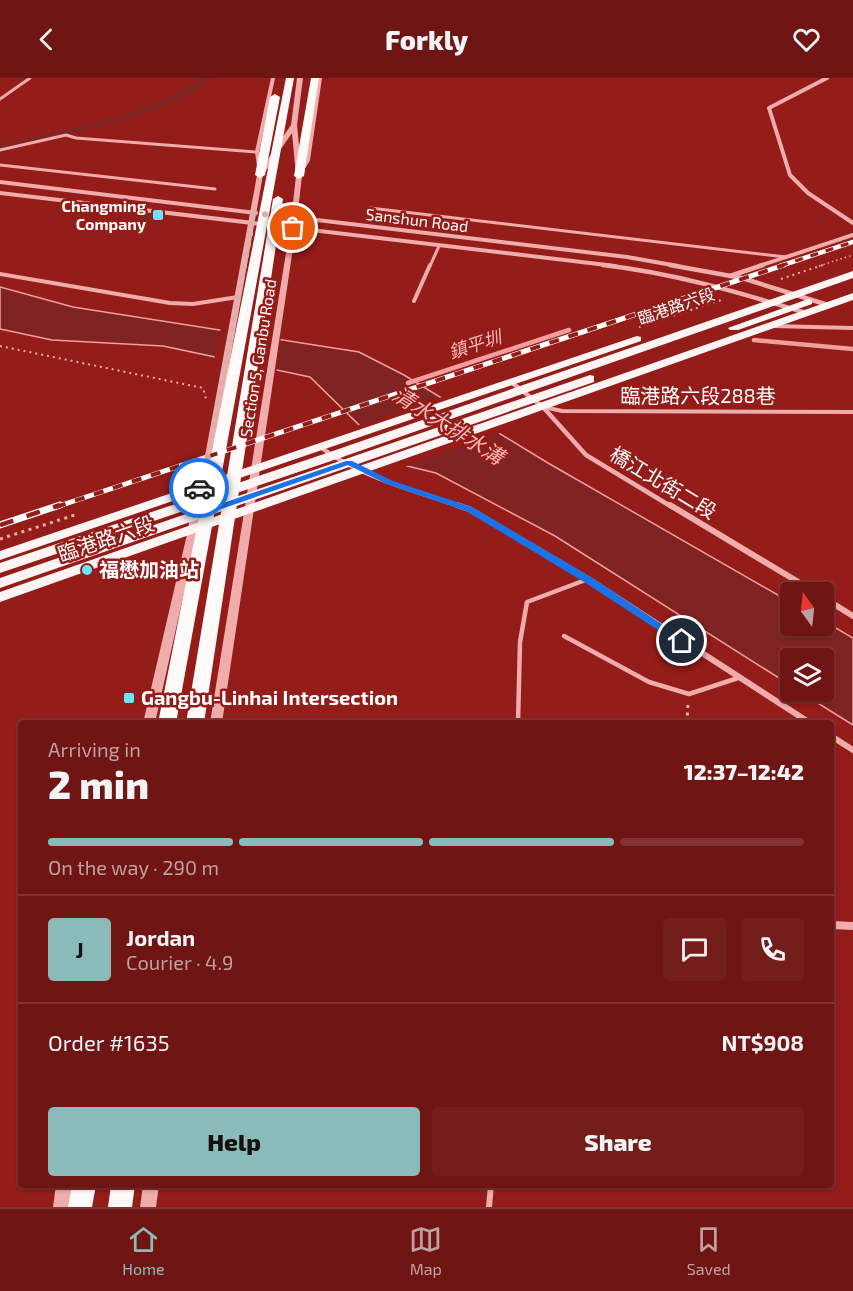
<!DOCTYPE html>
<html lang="en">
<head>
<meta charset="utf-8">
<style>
	:root { --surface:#6f1513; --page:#741e1c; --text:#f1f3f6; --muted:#c09fa0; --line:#813433; --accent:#8bbbb9 }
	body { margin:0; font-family:"Exo 2","Noto Sans TC",sans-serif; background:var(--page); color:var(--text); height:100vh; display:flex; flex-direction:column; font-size:22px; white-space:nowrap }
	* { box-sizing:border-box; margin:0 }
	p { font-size:20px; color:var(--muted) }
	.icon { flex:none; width:33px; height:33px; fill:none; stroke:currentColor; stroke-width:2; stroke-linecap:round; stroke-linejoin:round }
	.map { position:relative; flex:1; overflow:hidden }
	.panel { position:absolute; left:18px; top:642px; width:816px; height:468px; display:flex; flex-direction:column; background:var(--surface); border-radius:6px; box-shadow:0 2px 4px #0004,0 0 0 2px var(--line) }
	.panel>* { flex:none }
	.needle { width:39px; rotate:345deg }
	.tools { position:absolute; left:780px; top:504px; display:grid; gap:12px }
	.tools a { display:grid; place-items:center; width:54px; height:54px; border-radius:6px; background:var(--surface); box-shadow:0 2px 4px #0004,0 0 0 2px var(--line); font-size:30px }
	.pin { position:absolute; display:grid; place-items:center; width:51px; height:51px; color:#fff; margin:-26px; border:3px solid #fff; border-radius:50%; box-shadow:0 2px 6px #0007 }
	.courier { position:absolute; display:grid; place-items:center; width:60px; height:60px; margin:-30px; border:4px solid #1a73e8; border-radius:50%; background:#fff; color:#222; box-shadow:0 2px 8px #0007 }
	.overview em { font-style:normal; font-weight:800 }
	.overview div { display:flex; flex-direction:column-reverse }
	.overview { display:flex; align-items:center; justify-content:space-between; height:102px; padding:0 30px }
	h1 { font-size:39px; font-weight:800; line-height:45px }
	.bar { display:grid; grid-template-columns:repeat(4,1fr); gap:9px 6px; align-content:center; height:72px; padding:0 30px }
	.bar i { height:8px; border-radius:4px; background:var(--line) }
	.bar .on { background:var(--accent) }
	.bar p { grid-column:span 4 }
	.line { display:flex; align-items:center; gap:15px; padding:0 30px; border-top:2px solid var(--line) }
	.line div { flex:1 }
	.round { display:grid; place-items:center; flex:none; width:63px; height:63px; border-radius:6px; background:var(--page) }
	.cta { display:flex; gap:12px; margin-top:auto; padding:12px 30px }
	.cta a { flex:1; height:69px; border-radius:6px; background:var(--accent); color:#111; font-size:24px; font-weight:800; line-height:69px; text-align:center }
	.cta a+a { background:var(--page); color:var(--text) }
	header { display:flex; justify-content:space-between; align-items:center; height:78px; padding:0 30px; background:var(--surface); font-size:27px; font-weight:800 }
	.tab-bar { display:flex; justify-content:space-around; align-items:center; height:84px; border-top:2px solid var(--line); background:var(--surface); font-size:16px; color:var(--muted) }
	.tab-bar a { display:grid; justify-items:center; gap:3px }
	.tab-bar .on { color:var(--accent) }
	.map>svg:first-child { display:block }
	.water { fill:#7f2422; stroke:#f29e9e; stroke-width:1.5 }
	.pier { fill:#941c19 }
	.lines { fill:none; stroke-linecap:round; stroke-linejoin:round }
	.stream { stroke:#f29e9e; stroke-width:4.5 }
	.canal { fill:#7f2422; fill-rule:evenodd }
	.path-far2 { stroke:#f0abab; stroke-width:1.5; stroke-dasharray:1.5 3; stroke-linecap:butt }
	.path-far1 { stroke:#f0abab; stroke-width:2; stroke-dasharray:2 4; stroke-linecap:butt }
	.path { stroke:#f0abab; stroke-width:3; stroke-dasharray:3 4.5; stroke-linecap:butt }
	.service-far3 { stroke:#f0abab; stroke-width:3 }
	.service-far2 { stroke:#f0abab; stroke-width:4 }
	.service-far1 { stroke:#f0abab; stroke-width:4.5 }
	.service { stroke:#f0abab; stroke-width:6 }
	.minor-far3 { stroke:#f0abab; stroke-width:4 }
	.minor-far2 { stroke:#f0abab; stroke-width:4.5 }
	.minor-far1 { stroke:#f0abab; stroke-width:6 }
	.minor { stroke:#f0abab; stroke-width:8 }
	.tertiary { fill:#f0abab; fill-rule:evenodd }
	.primary { fill:#fff4f4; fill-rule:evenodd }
	.trunk { fill:#fffafa; fill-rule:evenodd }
	.rail-far2-casing { stroke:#fff; stroke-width:4.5 }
	.rail-far1-casing { stroke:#fff; stroke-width:5 }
	.rail-casing { stroke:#fff; stroke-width:7 }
	.rail-far2 { stroke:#941c19; stroke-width:3; stroke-dasharray:8; stroke-linecap:butt }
	.rail-far1 { stroke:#941c19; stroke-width:4; stroke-dasharray:10; stroke-linecap:butt }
	.rail { stroke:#941c19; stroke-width:4.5; stroke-dasharray:14; stroke-linecap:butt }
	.route { fill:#1a73e8 }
	.done { stroke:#dab0ae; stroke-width:6; stroke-dasharray:0 10.8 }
	.poi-dot { fill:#6ae5ff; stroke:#941c19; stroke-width:2 }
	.labels { text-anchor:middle; stroke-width:5; stroke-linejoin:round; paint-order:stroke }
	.far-poi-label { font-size:16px; font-weight:bold; fill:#fff; stroke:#941c19; text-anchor:end }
	.far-street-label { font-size:16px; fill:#fff; stroke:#941c19 }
	.far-water-label { font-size:18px; font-style:italic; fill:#f7b7b7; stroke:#941c19 }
	.street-label { font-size:20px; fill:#fff; stroke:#941c19 }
	.poi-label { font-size:20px; font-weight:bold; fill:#fff; stroke:#941c19; text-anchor:start }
	.water-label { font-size:21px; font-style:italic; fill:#f7b7b7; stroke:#941c19 }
</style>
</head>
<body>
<header><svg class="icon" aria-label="back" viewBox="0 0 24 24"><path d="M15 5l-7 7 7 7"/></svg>Forkly<svg class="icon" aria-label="heart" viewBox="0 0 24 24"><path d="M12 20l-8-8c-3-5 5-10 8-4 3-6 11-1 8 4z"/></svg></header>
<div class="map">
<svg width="853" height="1129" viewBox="0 0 853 1129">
	<rect width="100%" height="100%" fill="#941c19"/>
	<path class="water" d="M0 209 73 229 359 274 404 297 548 385 790 524V548H824V543L853 560V647L800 614H824V580H790V607L555 458 436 395 399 386 310 299 163 268 52 262 0 251Z"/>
	<path class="pier" d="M221 249 281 258 276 295 214 282Z
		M423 305 428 308 344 336 339 332Z
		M445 318 503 354 402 390 397 388 356 348Z"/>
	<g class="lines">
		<path class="stream" d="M754 262 853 271
			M408 305 569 252"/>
		<path class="canal" d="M202 0H213C179 36 51 61 0 72V66C63 52 148 38 202 0Z"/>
		<path class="path-far2" d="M819 188 853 177"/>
		<path class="path-far1" d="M781 201 823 187
			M639 249 721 222
			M0 268 203 310 206 321"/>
		<path class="path" d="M0 461 78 436
			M687 645 688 624"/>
		<path class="service-far3" d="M0 21 30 0
			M0 72 66 57 76 60 257 74
			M0 87 215 111
			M370 130 786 179
			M430 188 439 168"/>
		<path class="service-far2" d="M0 196 170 225 193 226 238 219
			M414 223 430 187
			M773 248 853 250
			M544 329 562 333 853 334"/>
		<path class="service-far1" d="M564 558 649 604 689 616 738 600
			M518 645 520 564 527 524 588 501"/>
		<path class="service" d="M489 1129 491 1107"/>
		<path class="minor-far3" d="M827 0 769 30 790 97 808 115 853 145
			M259 88 257 74 273 0
			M303 90 308 82 320 0
			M0 104 256 135
			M0 115 615 188
			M275 137 627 179 678 188
			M759 188 853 157"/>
		<path class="minor-far2" d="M603 187C673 195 738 214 806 235
			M670 187 742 200 828 227
			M730 198 763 187
			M511 304 543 329 586 377 672 429
			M319 368C359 399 414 412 462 429"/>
		<path class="minor-far1" d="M457 427 469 431 588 501 810 645
			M670 427 815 514
			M824 520 853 538
			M831 658 853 672"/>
		<path class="minor" d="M831 847 853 848"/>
		<path class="tertiary" d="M297 0H303L297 47 302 98 296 150 222 645H210L290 150 296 98 292 55 263 97 213 378 204 410 198 452 155 645H143L188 452 194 410 205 378 257 97 291 47Z
			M56 1107H72L69 1129H53Z
			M143 1107H159L156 1129H140Z"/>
		<path class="primary" d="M853 193V200L337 381 0 495V485L327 375Z
			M853 215V222L0 524V514Z
			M808 221 812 222V226L738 252H730L728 250Z
			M637 258 641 259V263L0 482V473Z
			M590 297 594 298V304L0 510V500Z"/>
		<path class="trunk" d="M286 0H294L176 645H158Z
			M311 0H319L304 98 299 101 294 98Z
			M275 16 280 19 265 97 260 100 255 97 270 19Z
			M278 118 283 121 204 645H186L273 121Z
			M72 1107H96L92 1129H68Z
			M111 1107H135L132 1129H108Z"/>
		<g class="rail-far2-casing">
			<path id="rail-far2" d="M780 188 853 164"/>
		</g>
		<g class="rail-far1-casing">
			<path id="rail-far1" d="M56 429 784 187"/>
		</g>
		<g class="rail-casing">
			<path id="rail" d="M0 447 60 427"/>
		</g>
		<use href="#rail-far2" class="rail-far2"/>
		<use href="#rail-far1" class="rail-far1"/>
		<use href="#rail" class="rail"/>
	</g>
	<path class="route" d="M346 383H352L393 403 472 429 591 499 687 563 678 565 584 504 466 433 387 406 348 387 198 439 191 437 196 408 203 410 200 433Z"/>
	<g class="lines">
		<path class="done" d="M199 410 208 378 254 135 293 139V150"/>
	</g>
	<g class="poi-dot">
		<rect x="152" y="131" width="12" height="12" rx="3"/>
		<circle cx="87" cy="492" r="6"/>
		<rect x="123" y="614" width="12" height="12" rx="3"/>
	</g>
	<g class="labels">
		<g class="far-poi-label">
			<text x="146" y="134">Changming<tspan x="146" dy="18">Company</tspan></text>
		</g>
		<g class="far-street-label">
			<text transform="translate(417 142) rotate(7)" y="6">Sanshun Road</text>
			<text transform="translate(676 228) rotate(-19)" y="6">臨港路六段</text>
			<text transform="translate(258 280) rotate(-81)" y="6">Section 5, Ganbu Road</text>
		</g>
		<g class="far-water-label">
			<text transform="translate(475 267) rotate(-18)" y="6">鎮平圳</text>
		</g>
		<g class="street-label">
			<text x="698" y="325">臨港路六段288巷</text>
			<text transform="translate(663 405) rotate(31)" y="7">橋江北街二段</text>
			<text transform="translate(106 461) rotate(-19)" y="7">臨港路六段</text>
		</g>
		<g class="poi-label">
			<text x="99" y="499">福懋加油站</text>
			<text x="141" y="627">Gangbu-Linhai Intersection</text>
		</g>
		<g class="water-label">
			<text transform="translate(448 348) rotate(32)" y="7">清水大排水溝</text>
		</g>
	</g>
</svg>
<div class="tools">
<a><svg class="needle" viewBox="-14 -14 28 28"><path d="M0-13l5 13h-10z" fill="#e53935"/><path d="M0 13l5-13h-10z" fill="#c09fa0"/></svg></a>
<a><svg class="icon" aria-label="layers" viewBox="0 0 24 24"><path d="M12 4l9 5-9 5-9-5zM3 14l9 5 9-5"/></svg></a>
</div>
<div class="pin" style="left:293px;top:150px;background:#ea580c"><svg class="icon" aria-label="bag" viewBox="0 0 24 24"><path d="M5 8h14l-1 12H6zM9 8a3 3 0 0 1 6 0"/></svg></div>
<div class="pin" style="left:682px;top:563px;background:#1f2937"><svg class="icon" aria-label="home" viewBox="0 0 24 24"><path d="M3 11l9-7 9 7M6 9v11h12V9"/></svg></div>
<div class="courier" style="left:199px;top:410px"><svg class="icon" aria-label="car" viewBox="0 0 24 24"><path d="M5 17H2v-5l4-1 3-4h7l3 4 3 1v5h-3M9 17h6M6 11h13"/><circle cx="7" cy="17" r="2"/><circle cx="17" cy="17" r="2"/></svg></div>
<section class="panel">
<div class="overview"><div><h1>2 min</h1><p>Arriving in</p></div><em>12:37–12:42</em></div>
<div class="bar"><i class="on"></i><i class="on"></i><i class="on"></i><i></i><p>On the way · 290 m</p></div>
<div class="line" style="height:108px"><b class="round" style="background:var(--accent);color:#111">J</b><div><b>Jordan</b><p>Courier · 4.9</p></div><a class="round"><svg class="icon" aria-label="chat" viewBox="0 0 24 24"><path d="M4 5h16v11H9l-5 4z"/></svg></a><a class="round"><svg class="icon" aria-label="phone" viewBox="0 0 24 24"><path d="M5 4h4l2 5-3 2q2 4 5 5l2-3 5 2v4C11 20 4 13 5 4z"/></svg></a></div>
<div class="line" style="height:78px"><div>Order #1635</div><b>NT$908</b></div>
<div class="cta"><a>Help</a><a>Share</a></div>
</section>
</div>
<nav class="tab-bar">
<a class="on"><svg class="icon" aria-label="home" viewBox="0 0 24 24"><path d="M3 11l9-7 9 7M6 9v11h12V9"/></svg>Home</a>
<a><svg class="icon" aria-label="map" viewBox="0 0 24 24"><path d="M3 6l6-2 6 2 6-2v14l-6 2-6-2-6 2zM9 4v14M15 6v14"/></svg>Map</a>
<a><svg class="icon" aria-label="saved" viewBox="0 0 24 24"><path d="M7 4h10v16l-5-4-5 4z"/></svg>Saved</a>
</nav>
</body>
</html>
